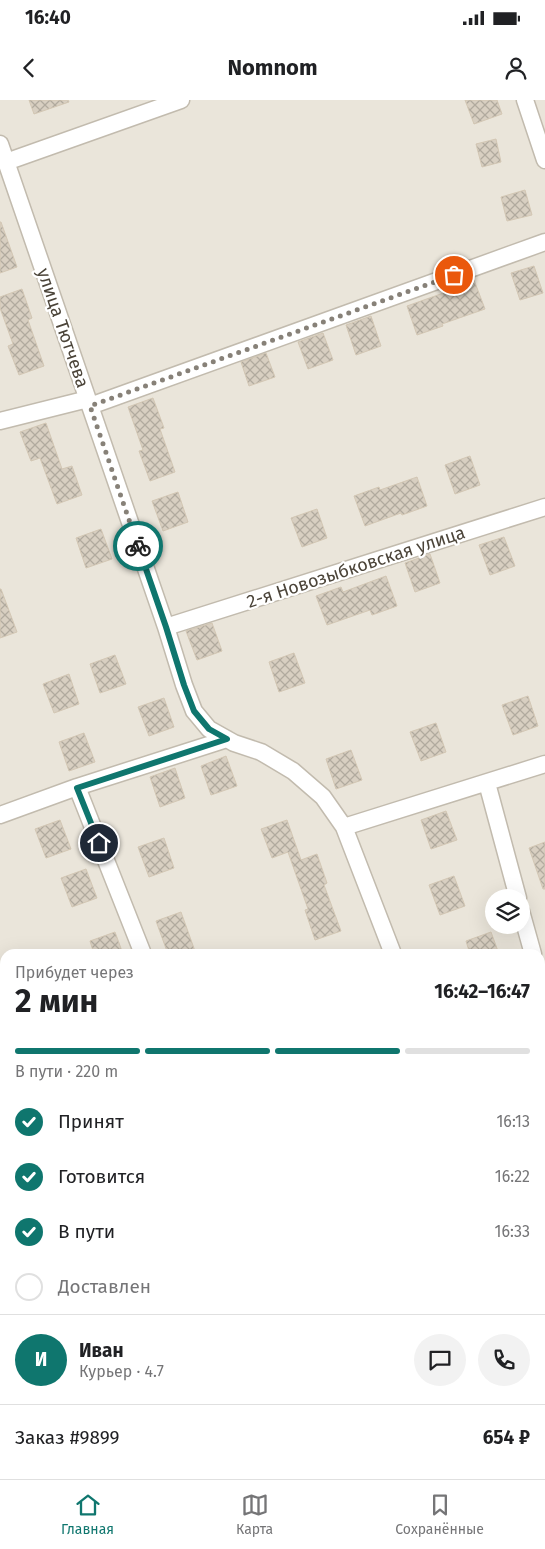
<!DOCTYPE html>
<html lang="ru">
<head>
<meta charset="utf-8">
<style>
	:root { --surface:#fff; --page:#f2f2f2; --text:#202124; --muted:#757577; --line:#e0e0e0; --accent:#0f766e }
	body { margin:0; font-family:"Fira Sans",sans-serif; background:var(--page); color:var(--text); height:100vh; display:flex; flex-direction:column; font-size:19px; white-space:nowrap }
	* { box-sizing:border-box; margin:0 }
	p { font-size:16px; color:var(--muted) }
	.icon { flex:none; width:28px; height:28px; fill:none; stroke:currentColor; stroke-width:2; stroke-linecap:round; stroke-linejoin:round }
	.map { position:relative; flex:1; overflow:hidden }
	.side { position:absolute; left:0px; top:849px; width:545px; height:531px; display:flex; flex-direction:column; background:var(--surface); border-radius:15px 15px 0 0; box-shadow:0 5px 20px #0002 }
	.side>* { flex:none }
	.buttons { position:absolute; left:485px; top:789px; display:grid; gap:10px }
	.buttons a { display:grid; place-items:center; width:45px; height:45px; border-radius:50%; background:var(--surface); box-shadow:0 5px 20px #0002; font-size:25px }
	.pin { position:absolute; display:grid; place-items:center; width:42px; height:42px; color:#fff; margin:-21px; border:2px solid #fff; border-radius:50%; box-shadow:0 1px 5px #0007 }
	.courier { position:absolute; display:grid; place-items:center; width:50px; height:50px; margin:-25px; border:4px solid #0f766e; border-radius:50%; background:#fff; color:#222; box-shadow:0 1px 6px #0007 }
	.overview em { font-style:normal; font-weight:700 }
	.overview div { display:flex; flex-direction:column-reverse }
	.overview { display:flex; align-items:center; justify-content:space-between; height:85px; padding:0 15px }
	h1 { font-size:32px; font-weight:700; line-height:38px }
	.bar { display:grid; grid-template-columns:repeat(4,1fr); gap:8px 5px; align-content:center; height:60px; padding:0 15px }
	.bar i { height:6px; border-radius:4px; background:var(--line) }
	.bar .active { background:var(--accent) }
	.bar p { grid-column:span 4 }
	.line { display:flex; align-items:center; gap:12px; padding:0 15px; border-top:1px solid var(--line) }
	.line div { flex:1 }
	.round { display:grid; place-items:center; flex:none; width:52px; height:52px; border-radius:26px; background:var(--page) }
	ol { padding:0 15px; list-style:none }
	li { display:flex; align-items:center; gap:15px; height:55px }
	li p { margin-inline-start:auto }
	li .icon { padding:5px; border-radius:50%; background:var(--accent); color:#fff; stroke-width:4 }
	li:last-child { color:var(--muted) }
	li i { width:28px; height:28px; border:2px solid var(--line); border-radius:50% }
	.status { display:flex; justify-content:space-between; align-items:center; height:35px; padding:0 25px; background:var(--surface); direction:ltr }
	.status svg { height:14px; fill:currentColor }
	header { display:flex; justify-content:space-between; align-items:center; height:65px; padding:0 15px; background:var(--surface); font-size:22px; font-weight:700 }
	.dock { display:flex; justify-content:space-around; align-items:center; height:70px; border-top:1px solid var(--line); background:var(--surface); font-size:14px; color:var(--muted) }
	.dock a { display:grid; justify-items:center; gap:2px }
	.dock .active { color:var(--accent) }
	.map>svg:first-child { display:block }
	.residential { fill:#eae5da; fill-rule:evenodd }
	.grass { fill:url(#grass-dots) }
	.building { fill:url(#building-cross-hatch); stroke:#d3c7b4 }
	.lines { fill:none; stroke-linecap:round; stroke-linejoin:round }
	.minor-casing { stroke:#c2bbae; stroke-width:19 }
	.minor { stroke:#fff; stroke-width:16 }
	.done { stroke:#878178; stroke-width:5; stroke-dasharray:0 9 }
	.route { stroke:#0f766e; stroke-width:6 }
	.labels { text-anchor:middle; stroke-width:4.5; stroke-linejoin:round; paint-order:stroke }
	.street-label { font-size:18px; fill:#4b4439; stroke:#fff }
</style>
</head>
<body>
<div class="status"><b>16:40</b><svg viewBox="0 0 49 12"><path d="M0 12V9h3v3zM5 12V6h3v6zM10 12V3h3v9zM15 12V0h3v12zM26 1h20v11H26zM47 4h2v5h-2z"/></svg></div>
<header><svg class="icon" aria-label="back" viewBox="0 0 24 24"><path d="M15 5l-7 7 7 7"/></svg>Nomnom<svg class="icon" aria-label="person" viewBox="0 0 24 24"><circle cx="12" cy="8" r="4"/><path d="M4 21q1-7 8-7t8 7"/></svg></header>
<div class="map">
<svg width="545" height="1379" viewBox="0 0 545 1379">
	<defs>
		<pattern id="grass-dots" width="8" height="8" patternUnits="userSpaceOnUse" patternTransform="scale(1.25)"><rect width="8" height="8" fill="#d2eab5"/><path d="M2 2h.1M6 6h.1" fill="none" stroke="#b6ca9c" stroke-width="1.8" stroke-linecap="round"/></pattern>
		<pattern id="building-cross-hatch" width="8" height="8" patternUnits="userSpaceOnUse" patternTransform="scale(1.25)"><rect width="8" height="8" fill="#d8cfc1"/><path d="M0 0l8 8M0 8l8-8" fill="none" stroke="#b1aa9e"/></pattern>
	</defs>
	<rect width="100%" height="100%" fill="#f6f3ec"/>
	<path class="residential" d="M0 0H545V1379H115L113 1375H540V854H5V1142L0 1131ZM494 798H521V825H494Z"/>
	<path class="grass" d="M0 1131 5 1142V1375H113L115 1379H0Z"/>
	<path class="building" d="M29 0H68L69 2 34 14Z
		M465 0H497L502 14 474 24Z
		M496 39 501 62 482 67 476 44Z
		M525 90 532 115 507 121 501 97Z
		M0 122H1L17 167 0 173Z
		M534 166 543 193 520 200 511 173Z
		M474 180 485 209 442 224 443 226 417 235 407 206 449 191V189Z
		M22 189 32 218 28 220 44 266 19 275 8 246 13 244 0 208V197Z
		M371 216 381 246 356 255 346 225Z
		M323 233 333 260 308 269 298 242Z
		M266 253 275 277 249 286 241 262Z
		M153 298 164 328 160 329 175 372 150 381 139 351 143 350 128 307Z
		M46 323 62 369 72 366 82 395 57 404 40 358 31 361 20 332Z
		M470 356 480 385 455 394 445 365Z
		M417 377 427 406 402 415 401 413 365 426 354 396 379 387 380 390Z
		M178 392 188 422 163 431 152 401Z
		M317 409 327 438 302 447 291 418Z
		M101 429 112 459 86 468 76 438Z
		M504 437 515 466 490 475 479 445Z
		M430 454 440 483 415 492 405 463Z
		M386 476 397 506 372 515 370 510 327 525 316 496 341 487 343 492Z
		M0 489H1L17 532 0 538Z
		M212 523 222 551 197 560 186 531Z
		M294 553 305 583 279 592 269 562Z
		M115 555 126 584 100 593 90 564Z
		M69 574 79 604 54 613 43 584Z
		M528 596 538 626 513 635 502 605Z
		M164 598 174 627 149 636 138 607Z
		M436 623 446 652 421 661 410 632Z
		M84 633 95 662 69 671 59 642Z
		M351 650 362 680 336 689 326 659Z
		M226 656 237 686 211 695 201 666Z
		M175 668 185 698 160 707 150 677Z
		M446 711 457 740 431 749 421 720Z
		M60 720 71 749 46 758 35 729Z
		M287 720 301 760 317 754 327 783 324 785 341 831 315 840 305 810 308 809 288 752 272 758 261 729Z
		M164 738 174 768 149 777 138 747Z
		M545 742V789H543L529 748Z
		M86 769 97 798 72 807 61 778Z
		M454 776 465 806 440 815 429 785Z
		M181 812 196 854H168L156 821Z
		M115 832 123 854H94L90 841Z
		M491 832 499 854H470L466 841Z"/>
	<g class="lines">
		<g class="minor-casing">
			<path id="minor" d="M525 0 545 60
				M0 44 166 527 184 585 194 611 209 629 234 643 261 652 293 671 323 697 344 727 393 854
				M6 62 181 0
				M90 306 545 142
				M0 321 88 299
				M166 527 545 407
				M487 683 518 798
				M77 687 143 854
				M0 715 77 687 227 639
				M344 727 545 664
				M521 811 533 854
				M540 881 545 900
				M540 1068 545 1066
				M0 1100 5 1111
				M540 1221 545 1233
				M540 1256 545 1254"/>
		</g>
		<use href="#minor" class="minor"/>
	</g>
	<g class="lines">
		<path class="done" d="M138 446 90 306 454 175"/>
		<path class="route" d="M99 743 77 688 227 639 209 629 194 611 184 585 166 527 138 446"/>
	</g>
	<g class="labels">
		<g class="street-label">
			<text transform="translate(63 228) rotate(71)" y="6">улица Тютчева</text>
			<text transform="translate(356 467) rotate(-18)" y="6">2-я Новозыбковская улица</text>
		</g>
	</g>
</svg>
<div class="buttons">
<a><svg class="icon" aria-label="layers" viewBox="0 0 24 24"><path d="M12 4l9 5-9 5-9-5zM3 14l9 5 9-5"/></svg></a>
</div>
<div class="pin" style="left:454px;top:175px;background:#ea580c"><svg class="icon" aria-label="bag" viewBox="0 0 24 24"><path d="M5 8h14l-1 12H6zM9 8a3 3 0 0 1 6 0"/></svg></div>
<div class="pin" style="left:99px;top:743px;background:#1f2937"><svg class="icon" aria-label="home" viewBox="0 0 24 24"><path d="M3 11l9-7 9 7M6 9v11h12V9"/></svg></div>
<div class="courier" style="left:138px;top:446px"><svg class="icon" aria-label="bike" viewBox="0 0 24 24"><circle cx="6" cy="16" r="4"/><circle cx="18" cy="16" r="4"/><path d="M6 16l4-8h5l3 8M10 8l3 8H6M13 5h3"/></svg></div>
<section class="side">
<div class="overview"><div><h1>2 мин</h1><p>Прибудет через</p></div><em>16:42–16:47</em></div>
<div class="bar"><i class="active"></i><i class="active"></i><i class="active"></i><i></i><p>В пути · 220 m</p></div>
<ol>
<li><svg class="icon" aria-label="check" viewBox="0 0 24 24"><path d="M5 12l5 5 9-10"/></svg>Принят<p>16:13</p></li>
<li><svg class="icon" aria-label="check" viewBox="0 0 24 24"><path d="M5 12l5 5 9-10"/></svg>Готовится<p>16:22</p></li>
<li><svg class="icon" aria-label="check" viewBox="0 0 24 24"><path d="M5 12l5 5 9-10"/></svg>В пути<p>16:33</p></li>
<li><i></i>Доставлен</li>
</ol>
<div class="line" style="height:90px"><b class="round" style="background:var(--accent);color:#fff">И</b><div><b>Иван</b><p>Курьер · 4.7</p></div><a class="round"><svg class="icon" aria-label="chat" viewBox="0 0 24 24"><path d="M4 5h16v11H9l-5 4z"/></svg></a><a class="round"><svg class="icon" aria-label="phone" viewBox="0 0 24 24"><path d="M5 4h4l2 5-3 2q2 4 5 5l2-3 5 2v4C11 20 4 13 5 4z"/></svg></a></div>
<div class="line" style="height:65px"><div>Заказ #9899</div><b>654 ₽</b></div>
</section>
</div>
<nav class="dock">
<a class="active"><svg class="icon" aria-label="home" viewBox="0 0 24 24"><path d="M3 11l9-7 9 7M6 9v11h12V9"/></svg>Главная</a>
<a><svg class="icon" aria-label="map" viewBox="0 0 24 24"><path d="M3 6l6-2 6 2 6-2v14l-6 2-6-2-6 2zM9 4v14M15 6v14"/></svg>Карта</a>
<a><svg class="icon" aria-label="saved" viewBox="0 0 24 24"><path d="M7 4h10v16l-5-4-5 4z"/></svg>Сохранённые</a>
</nav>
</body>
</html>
